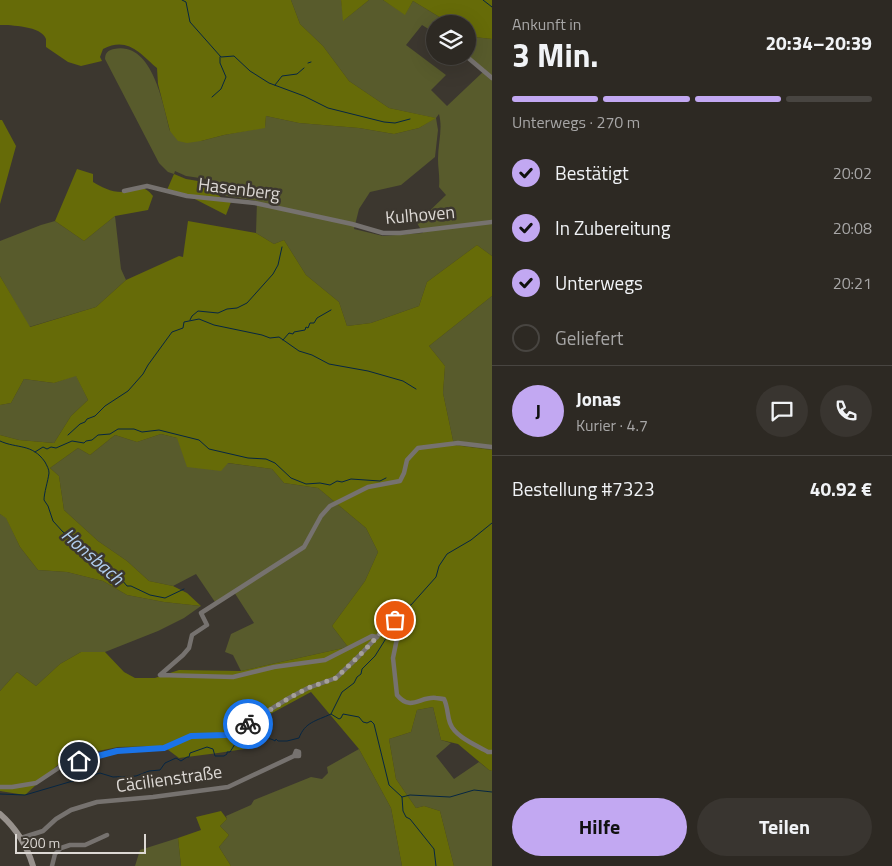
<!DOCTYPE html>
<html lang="de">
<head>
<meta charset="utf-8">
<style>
	:root { --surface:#2d2923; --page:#393530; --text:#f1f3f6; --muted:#a7a6a6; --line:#484541; --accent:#c2a8f2 }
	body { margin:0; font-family:"Titillium Web",sans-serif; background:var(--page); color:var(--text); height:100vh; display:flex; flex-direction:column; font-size:19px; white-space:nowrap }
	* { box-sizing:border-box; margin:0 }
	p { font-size:16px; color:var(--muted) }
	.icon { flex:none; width:28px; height:28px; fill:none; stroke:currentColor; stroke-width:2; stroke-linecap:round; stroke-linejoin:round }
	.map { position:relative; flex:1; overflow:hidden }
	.details { display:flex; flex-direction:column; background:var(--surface); width:400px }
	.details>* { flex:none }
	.fabs { position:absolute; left:426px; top:15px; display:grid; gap:10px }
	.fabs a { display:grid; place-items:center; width:50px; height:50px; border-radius:50%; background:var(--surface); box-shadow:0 5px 20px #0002,0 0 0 1px var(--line); font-size:25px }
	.scale { position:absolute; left:15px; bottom:12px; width:131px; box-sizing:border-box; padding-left:5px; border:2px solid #ddd9d5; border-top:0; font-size:14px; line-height:18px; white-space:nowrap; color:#ddd9d5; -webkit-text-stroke:4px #3c372f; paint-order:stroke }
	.pin { position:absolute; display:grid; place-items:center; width:42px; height:42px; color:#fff; margin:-21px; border:2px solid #fff; border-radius:50%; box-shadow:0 1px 5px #0007 }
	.courier { position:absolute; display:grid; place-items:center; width:50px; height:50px; margin:-25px; border:4px solid #1a73e8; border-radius:50%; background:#fff; color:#222; box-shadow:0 1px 6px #0007 }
	.summary em { font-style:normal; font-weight:700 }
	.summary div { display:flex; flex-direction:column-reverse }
	.summary { display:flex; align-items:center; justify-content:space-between; height:85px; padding:0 20px }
	h1 { font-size:32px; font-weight:700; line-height:38px }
	.bar { display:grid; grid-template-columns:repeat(4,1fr); gap:8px 5px; align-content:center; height:60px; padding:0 20px }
	.bar i { height:6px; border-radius:4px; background:var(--line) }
	.bar .on { background:var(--accent) }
	.bar p { grid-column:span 4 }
	.line { display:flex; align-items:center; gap:12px; padding:0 20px; border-top:1px solid var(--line) }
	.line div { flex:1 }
	.round { display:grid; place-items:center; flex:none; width:52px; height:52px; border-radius:26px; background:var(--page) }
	ol { padding:0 20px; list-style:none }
	li { display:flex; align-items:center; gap:15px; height:55px }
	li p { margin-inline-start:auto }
	li .icon { padding:5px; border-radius:50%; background:var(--accent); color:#111; stroke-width:4 }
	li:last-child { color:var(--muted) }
	li i { width:28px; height:28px; border:2px solid var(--line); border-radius:50% }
	.button { display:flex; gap:10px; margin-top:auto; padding:10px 20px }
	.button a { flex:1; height:58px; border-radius:30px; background:var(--accent); color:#111; font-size:20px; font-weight:700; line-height:58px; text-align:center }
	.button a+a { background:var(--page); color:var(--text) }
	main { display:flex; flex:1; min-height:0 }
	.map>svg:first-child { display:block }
	.green { fill:#585b2c; fill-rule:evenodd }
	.forest { fill:#666b08 }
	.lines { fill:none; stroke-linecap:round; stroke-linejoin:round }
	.stream { stroke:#062643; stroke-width:1 }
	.street { stroke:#76726f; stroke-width:4.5 }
	.secondary { stroke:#98928d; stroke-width:6 }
	.done { stroke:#a5a09b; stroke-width:5; stroke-dasharray:0 9 }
	.route { stroke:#1a73e8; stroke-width:6 }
	.labels { text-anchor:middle; stroke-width:5; stroke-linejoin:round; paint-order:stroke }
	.street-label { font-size:18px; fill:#ddd9d5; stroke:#3c372f }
	.water-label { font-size:19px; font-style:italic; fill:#b0ceef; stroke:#3c372f }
</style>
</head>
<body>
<main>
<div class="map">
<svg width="492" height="866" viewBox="0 0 492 866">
	<rect width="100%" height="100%" fill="#3c372f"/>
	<path class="green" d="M291 0H341L344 20 369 0H383L405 14 413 1 451 24H435V33L422 25 406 45 446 75 431 90 447 106 484 71 468 56V33L474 37 492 39V256L477 245 427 282 419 306 371 323 347 326 339 302 306 275 284 240 274 244 256 233 257 201 226 196 207 179 186 176 175 171 174 174 168 172 159 163 105 59C105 53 108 50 114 49 153 41 163 105 170 131L201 141 224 135 265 127 266 116 299 123 359 128 394 134 419 128 435 118 389 108 349 81 323 46 300 24ZM439 114C443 129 438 143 438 159 438 168 440 177 439 187L446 195 417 223 423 233 383 236 354 229 359 209 370 192 401 185 435 157 438 130 436 118Z
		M115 216 121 269 126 280 96 307 29 327 0 276V241L41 225 55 221 84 241Z
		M492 296V450L454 445 443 393 445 366 429 346Z
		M76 375 88 400 71 416 54 443 19 440 0 435V405L11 403 24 379 54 383Z
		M161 434 177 438 227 463 272 469 284 483 318 488 366 528 378 552 365 581 332 626 348 647 241 671 233 655 225 652 231 634 254 623 234 592 215 602 196 574 173 586 149 581 127 561 98 541 64 510 59 476 50 468 78 448 90 455 115 435 137 442Z
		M0 514 6 517 20 547 38 570 67 572 103 581 127 595 164 602 201 606 184 618 158 631 105 652H81L60 664 36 686 17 672 0 691Z
		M433 707 441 740 451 743 436 756 454 779 479 762 489 770 492 771V866H454L440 811 424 806 416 808 396 779 389 739 411 732 417 710Z
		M359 749 391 808 402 866H231L219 847 229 835 220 826 227 819 226 816 251 805 254 800 311 777 322 779 328 773 327 767Z
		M178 838 181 866H135L140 850Z"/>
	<path class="forest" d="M0 0H291L300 24 323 46 349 81 389 108 436 118 419 128 394 134 359 128 299 123 266 116 265 128 224 135 201 141 187 143 178 141 170 131 158 84 157 68C140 53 127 36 103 49L100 57 102 61 81 66 68 62 46 47C46 44 46 41 46 39 42 26 10 25 0 25Z
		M341 0H369L343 21Z
		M383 0H492V39L474 37 468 33V24H451L413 1 405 15Z
		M0 120H2L16 146 0 204Z
		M77 169 93 174V182C101 187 113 193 124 192 138 191 142 182 153 196L148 210 115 216 84 241 55 221Z
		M174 174 186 179 204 182 226 202H231L226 215 187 195 167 190Z
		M188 221 256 233 274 244 284 240 306 275 339 302 347 326 371 323 419 306 427 282 477 245 492 256V296L429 346 445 366 443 393 454 445 492 450V771L489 770 458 744 441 740 433 707 417 710 411 732 389 739 396 779 416 808 424 806 440 811 454 866H402L391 808 359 749 311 692 248 726 257 747 218 753 179 758 163 746 118 747 88 753 60 763 25 795 0 791V691L17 672 36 686 60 664 81 652H105L124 672 135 678H155L179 670 241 671 348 647 332 626 365 581 378 552 366 528 318 488 284 483 272 469 228 463 221 471 187 467 177 438 161 434 137 442 115 435 90 455 78 448 50 468 59 476 64 510 98 541 127 561 149 581 173 586 187 593 201 606 164 602 127 595 103 581 67 572 38 570 20 547 6 518 0 514V435L19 440 54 443 71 416 88 400 76 376 54 383 24 379 11 403 0 405V276L30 327 96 307 126 280 179 256 183 257Z
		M221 811 227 819 220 826 229 835 219 847 231 866H181L178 838 201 830 196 817Z"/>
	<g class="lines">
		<path class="stream" d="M182 0 186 2 190 22 221 57 234 56 250 71 269 83 304 96 328 108 384 122 395 123 410 119
			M483 0 492 7
			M308 63 311 62
			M275 85 282 76 297 74 304 68
			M212 97 221 89 226 77 220 63V57
			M190 320 192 316 198 311 218 313 227 309 237 308 247 303 273 274 278 265 282 247
			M283 340 289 333 293 334 294 332 305 330 306 327 308 328 310 323H314L317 318 331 310
			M68 435 80 424 85 422 87 419 95 416 105 406 128 391 143 374 148 365 172 332 183 328 184 322 199 319 214 325 262 335 270 338 279 337 299 351 312 355 329 364 368 371 403 381 416 389
			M0 441C17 449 32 443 45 462 47 466 49 469 49 473 48 481 44 493 44 500L48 506 53 521 63 532 79 542 97 561 111 567 127 586H131L150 595 165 598 184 589
			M35 452 43 447 47 449 51 447 56 448 72 441 84 443 86 441 92 440 98 435 110 434 118 429H134L142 432 159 430 199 440 209 449 248 458 266 459 275 463 291 478 306 484 320 483 330 485 337 481 342 482 351 479 380 481 386 478
			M399 617 407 606 411 605 436 577 439 566 447 554 471 540 492 523
			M331 714 342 692 354 683 357 677 361 674 362 669 375 656 395 624
			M0 794 25 795 100 773 113 777 136 776 149 771 160 770 165 763 176 758 181 761 187 757H189L190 753 207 747 213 749 215 756H224L227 754V752H230L235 744C246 742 265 734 275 741L276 739 278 741H287L299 738C305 722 316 721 331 714L339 719 341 718 343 714 359 717 363 722 367 723 371 721 374 724 389 785 402 797 403 811 406 817 410 819 434 849 436 866
			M402 797 410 795 450 797 474 790 492 792"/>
		<path class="street" d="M466 56 492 78
			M124 191 147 186 187 196 255 203 352 224 383 233H400L492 222
			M160 675 183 655 189 648 192 635 207 625 201 613 304 547 321 516 330 506 368 487 400 481 404 473 407 460 418 448 458 443 492 447
			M160 675 233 677 274 667 325 660 372 636 377 637
			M0 787H12L36 783 63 765 95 757 117 751 164 748 191 736 226 735 238 729 289 698 308 688 336 678 359 656 391 622 395 620 398 621 400 624 393 658 397 695C411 712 420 696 436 698 439 698 441 699 444 699 448 707 447 715 450 723 455 737 476 745 488 752H492
			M21 838 43 831 56 819 71 810 97 802 153 797 228 787 294 756H299V752L296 751 294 756
			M52 866 55 854 61 848 70 845H85L107 835"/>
		<path class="secondary" d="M0 814C16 828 27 846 33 866"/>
	</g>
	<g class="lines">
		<path class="done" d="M248 724 289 698 308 688 336 678 359 656 391 622 395 620"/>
		<path class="route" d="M79 761 117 751 164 748 191 736 226 735 248 724"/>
	</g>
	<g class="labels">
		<g class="street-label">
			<text transform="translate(239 189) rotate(7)" y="6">Hasenberg</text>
			<text transform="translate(420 215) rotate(-5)" y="6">Kulhoven</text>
			<text transform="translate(169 779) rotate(-8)" y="6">Cäcilienstraße</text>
		</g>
		<g class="water-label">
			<text transform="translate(93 556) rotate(41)" y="7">Honsbach</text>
		</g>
	</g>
</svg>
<div class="fabs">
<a><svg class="icon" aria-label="layers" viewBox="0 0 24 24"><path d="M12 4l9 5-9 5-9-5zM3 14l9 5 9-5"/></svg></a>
</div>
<div class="scale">200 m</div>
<div class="pin" style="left:395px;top:620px;background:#ea580c"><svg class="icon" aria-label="bag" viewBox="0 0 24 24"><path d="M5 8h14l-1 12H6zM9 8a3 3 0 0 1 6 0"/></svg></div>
<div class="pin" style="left:79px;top:761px;background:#1f2937"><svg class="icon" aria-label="home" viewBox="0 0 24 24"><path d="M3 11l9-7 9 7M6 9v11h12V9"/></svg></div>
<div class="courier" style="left:248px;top:724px"><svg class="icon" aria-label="bike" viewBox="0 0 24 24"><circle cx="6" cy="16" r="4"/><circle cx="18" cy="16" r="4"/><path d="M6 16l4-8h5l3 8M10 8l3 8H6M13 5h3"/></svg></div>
</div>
<section class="details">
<div class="summary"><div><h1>3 Min.</h1><p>Ankunft in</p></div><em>20:34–20:39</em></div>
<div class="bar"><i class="on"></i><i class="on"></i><i class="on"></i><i></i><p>Unterwegs · 270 m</p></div>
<ol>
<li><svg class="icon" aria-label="check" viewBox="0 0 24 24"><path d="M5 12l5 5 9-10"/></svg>Bestätigt<p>20:02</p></li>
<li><svg class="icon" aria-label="check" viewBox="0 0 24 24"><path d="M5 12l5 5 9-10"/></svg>In Zubereitung<p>20:08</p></li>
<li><svg class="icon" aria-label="check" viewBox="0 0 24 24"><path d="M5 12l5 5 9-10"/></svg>Unterwegs<p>20:21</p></li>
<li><i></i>Geliefert</li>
</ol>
<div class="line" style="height:90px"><b class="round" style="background:var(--accent);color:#111">J</b><div><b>Jonas</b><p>Kurier · 4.7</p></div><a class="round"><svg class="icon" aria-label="chat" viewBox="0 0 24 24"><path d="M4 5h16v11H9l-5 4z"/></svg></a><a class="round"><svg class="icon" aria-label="phone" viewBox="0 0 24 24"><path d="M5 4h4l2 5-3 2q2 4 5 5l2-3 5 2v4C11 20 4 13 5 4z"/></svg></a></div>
<div class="line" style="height:65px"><div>Bestellung #7323</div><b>40.92 €</b></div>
<div class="button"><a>Hilfe</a><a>Teilen</a></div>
</section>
</main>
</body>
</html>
